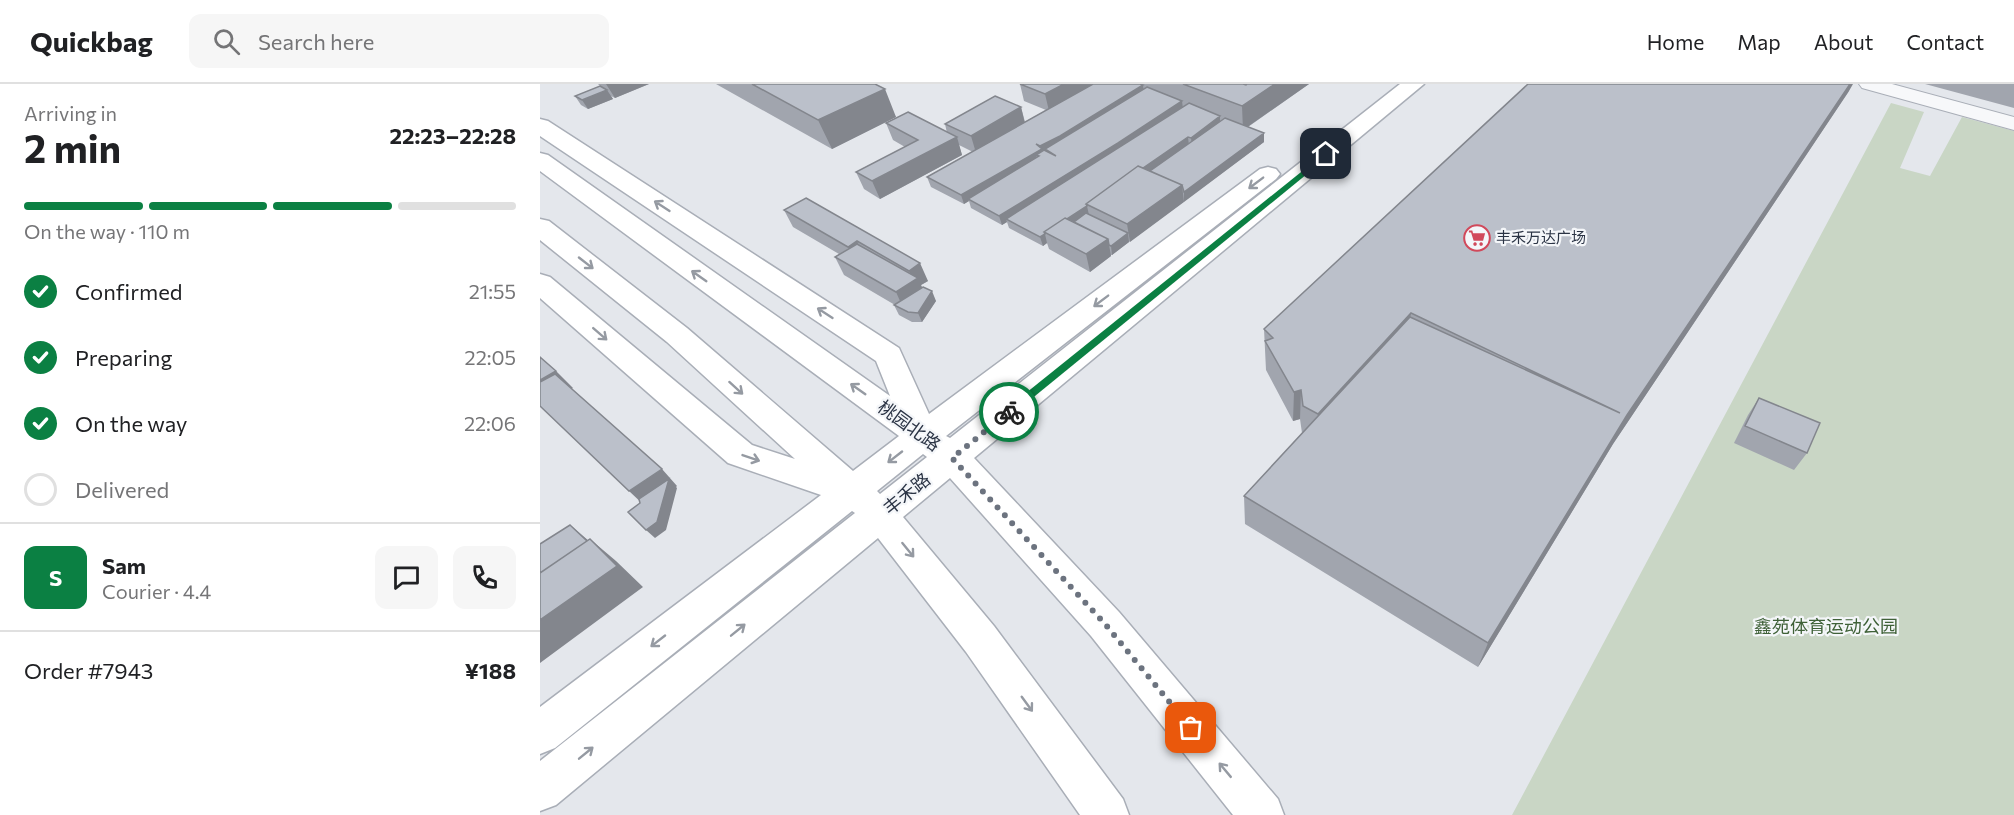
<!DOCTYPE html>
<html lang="en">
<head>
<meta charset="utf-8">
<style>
	:root { --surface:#fff; --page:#f6f6f6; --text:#202124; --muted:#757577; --line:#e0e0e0; --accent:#0b8043 }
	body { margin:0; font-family:Commissioner,"Noto Sans SC",sans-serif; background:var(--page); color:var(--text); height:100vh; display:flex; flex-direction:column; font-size:22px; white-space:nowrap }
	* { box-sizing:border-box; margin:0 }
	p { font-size:20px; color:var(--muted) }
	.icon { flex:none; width:33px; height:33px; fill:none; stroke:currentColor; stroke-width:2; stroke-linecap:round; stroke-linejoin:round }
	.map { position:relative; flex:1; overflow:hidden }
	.sheet { display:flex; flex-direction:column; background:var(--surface); width:540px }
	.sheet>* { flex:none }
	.pin { position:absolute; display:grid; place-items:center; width:51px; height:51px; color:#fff; margin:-26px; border-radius:12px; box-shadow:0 3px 9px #0006 }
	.courier { position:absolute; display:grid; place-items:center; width:60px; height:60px; margin:-30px; border:4px solid #0b8043; border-radius:50%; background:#fff; color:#222; box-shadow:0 2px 8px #0007 }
	.summary em { font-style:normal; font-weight:700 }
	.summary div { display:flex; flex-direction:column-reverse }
	.summary { display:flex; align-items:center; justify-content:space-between; height:102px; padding:0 24px }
	h1 { font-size:39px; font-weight:700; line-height:45px }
	.bar { display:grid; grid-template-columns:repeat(4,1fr); gap:9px 6px; align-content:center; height:72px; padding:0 24px }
	.bar i { height:8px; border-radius:4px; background:var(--line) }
	.bar .current { background:var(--accent) }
	.bar p { grid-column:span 4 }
	.line { display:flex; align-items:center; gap:15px; padding:0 24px; border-top:2px solid var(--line) }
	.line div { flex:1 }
	.round { display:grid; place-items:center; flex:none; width:63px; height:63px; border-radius:12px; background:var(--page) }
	ol { padding:0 24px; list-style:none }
	li { display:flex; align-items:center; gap:18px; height:66px }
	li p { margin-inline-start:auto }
	li .icon { padding:6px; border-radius:50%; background:var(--accent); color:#fff; stroke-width:4 }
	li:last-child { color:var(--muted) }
	li i { width:33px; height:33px; border:3px solid var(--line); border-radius:50% }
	header { display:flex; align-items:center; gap:36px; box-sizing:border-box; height:84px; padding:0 30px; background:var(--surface); border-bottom:2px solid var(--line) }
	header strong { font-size:28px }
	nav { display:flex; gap:33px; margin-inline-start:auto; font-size:21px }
	.search { width:420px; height:54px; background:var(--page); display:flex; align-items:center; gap:15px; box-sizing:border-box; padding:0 21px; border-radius:12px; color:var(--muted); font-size:22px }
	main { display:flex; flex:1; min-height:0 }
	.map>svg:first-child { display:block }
	.green { fill:#c9d6c5 }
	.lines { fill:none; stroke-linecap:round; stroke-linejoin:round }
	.street-casing { stroke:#a9aeb7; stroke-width:2 }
	.secondary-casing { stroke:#a9aeb7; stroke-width:3 }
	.street { fill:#f7f8fa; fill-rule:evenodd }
	.secondary { fill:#fff; fill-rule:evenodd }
	.wall { fill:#a1a5ae }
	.shaded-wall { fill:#83868d }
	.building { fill:#bbc0ca; stroke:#83868d; stroke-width:1.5 }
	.oneway { stroke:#959aa2 }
	.route { fill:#0b8043 }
	.done { stroke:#6c737f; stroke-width:6; stroke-dasharray:0 10.8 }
	.labels { text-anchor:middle; stroke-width:4.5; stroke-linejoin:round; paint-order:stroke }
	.far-poi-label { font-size:15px; fill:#2b3445; stroke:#f4f6f9; text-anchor:start }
	.street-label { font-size:18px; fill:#2b3445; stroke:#f4f6f9 }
	.park-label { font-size:18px; fill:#3f6138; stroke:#f4f6f9 }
</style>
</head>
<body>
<header>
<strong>Quickbag</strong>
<div class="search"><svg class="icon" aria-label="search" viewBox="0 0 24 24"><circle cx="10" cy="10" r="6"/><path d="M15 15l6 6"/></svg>Search here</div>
<nav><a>Home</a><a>Map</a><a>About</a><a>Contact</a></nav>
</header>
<main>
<section class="sheet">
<div class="summary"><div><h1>2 min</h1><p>Arriving in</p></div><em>22:23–22:28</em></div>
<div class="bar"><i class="current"></i><i class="current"></i><i class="current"></i><i></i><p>On the way · 110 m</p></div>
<ol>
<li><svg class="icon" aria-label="check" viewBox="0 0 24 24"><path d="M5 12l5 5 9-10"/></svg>Confirmed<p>21:55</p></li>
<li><svg class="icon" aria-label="check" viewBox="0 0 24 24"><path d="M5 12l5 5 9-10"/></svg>Preparing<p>22:05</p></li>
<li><svg class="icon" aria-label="check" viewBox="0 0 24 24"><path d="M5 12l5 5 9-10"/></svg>On the way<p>22:06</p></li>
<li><i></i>Delivered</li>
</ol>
<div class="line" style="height:108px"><b class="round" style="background:var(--accent);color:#fff">S</b><div><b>Sam</b><p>Courier · 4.4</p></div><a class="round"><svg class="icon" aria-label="chat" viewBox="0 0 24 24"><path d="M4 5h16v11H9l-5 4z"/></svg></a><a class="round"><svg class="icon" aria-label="phone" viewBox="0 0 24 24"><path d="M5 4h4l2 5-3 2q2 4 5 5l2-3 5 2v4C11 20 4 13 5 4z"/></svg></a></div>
<div class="line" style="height:78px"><div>Order #7943</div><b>¥188</b></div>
</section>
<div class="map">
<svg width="1474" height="731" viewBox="0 0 1474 731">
	<rect width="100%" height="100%" fill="#e4e7ec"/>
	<path class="green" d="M1351 19 1384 28 1360 84 1390 92 1422 33 1474 47V731H972Z"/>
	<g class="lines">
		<g class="street-casing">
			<path id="street" d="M1319 0H1352L1474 33V46L1322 4Z"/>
		</g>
		<g class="secondary-casing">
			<path id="secondary" d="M860 0H884L434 374 579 528 738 715 744 731H693L551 552 410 394 363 433 454 542 583 715 589 731H540L426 568 338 454 16 721 0 727V677L315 429 312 427 15 664 0 670V623L281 411 188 379 0 214V190L10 193 212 361 255 375 127 258 0 156V135L9 137 147 244 313 387 359 352 0 87V69L8 71 350 312 336 277 0 52V35L8 37 359 264 389 330 720 85 728 83 736 85 740 90 736 95 406 352 410 354ZM383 370 387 373 340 410 337 407Z"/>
		</g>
		<use href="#street" class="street"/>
		<use href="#secondary" class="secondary"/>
	</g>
	<path class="wall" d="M58 0H109L75 14 71 12 73 15 48 25 41 21 35 12 60 2Z
		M176 0H335L356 33 292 65Z
		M480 0H769L708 43 724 58 589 158 572 171H571V172L550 188 509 165 507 159 503 162 469 144 467 138 462 141 431 124 429 117 424 120 391 103 387 93 433 68 419 61 422 71 340 115 324 105 316 88 365 63 353 56 346 39 407 49 405 40 481 23 485 38 506 26 484 17Z
		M1385 0H1474V24Z
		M1309 7 1073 360 938 583 705 440 704 412 762 349 760 335 753 337 726 286 724 245Z
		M266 114 388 197 381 201 382 204 396 217 382 238H372L359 231 354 221H355L304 191 295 173 299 170 253 143 244 126Z
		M1219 314 1267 369 1254 386 1194 359 1208 331Z"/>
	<path class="shaded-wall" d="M66 0H109L75 14Z
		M524 0H552V3L509 27 505 10Z
		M735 0H769L703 46 702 22Z
		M1310 0H1313L1309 7 1073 360 938 583 948 559 1087 331Z
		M603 1 604 10 505 65 506 69 499 72 496 71 498 78 428 115 429 117 424 120 421 111 500 62Z
		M345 5 356 33 292 65 278 36Z
		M67 6 73 15 48 25 42 16Z
		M642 17 643 25 466 135 467 138 462 141 459 132Z
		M481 23 485 40 436 69 431 52Z
		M680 32V41L652 63 651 54Z
		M724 49V58L644 118V108Z
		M417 53 422 71 340 115 332 97Z
		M648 53 649 62 557 125 548 121Z
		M642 101 644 118 590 158 587 140Z
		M547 122 549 131 515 154 506 149Z
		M588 149 589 158 572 171 571 162Z
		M505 150 507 159 503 162 500 153Z
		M568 155 571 172 550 188 546 170Z
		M317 157 326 175 316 181 308 163Z
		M380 179 388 197 381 201 386 212 364 226 356 208 373 197 369 187Z
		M392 207 396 217 382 238 378 229Z
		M871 229 866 259 776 359 778 330Z
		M16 287 33 304 6 320 0 314V296Z
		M761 306 760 335 753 337 754 308Z
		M122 385 137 402 136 403 137 404 126 446 115 454 106 446V423L89 407Z
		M30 441 49 457 0 519Z
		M50 455 76 477 103 503 0 579V536Z"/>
	<path class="building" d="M212 0H335L345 5 278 36Z
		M480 0H524L505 10Z
		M553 0H600L603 1 520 52 500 62 496 60 502 65 421 111 387 93Z
		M643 0H703L706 1 707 0H735L702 22Z
		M988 0H1310L1087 331 948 559 704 412 870 233 1080 329 871 229 778 330 763 322 761 306 754 308 725 257 733 254 724 245Z
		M60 2 67 6 42 16 35 12Z
		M607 3 642 17 578 59 459 132 428 115 499 72 496 71 504 66 516 72 505 65Z
		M455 12 481 23 431 52 405 40Z
		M649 19 680 32 651 54 648 53 603 84 598 82 546 120 547 122 527 135 525 134 504 148 505 150 500 153 466 135Z
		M368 28 417 53 332 97 316 88 378 56 346 39Z
		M685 34 724 49 644 108 642 101 610 87Z
		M598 82 642 101 587 140 546 120Z
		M266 114 380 179 369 187 317 157 308 163 244 126Z
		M546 129 588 149 571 162 569 161 568 155 534 138Z
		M525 134 568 155 546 170 504 148Z
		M317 160 378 194 356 208 295 173Z
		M383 203 392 207 378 229 368 228 354 221Z
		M0 273 16 287 0 296Z
		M15 290 122 385 89 407 0 322V298Z
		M1219 314 1280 339 1267 369 1205 342Z
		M129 395 117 438 106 446 88 428 100 419 99 415Z
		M30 441 47 457 0 489V460Z
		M50 455 77 482 0 536V489Z"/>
	<defs><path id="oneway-shaft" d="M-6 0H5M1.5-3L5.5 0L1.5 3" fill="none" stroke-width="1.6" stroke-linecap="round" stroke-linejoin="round" transform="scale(1.5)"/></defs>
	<g class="oneway">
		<use href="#oneway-shaft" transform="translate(716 99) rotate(143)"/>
		<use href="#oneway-shaft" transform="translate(122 122) rotate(-147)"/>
		<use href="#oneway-shaft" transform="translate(46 179) rotate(38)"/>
		<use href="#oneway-shaft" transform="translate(159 192) rotate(-145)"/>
		<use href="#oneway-shaft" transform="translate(561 217) rotate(143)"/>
		<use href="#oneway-shaft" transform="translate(285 229) rotate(-147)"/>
		<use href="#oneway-shaft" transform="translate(60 250) rotate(41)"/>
		<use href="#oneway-shaft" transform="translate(196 304) rotate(42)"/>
		<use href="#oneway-shaft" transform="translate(318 305) rotate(-145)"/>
		<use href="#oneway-shaft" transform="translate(355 373) rotate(142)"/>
		<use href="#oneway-shaft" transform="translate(211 374) rotate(19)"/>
		<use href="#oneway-shaft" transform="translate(368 466) rotate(51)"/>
		<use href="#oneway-shaft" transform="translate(198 546) rotate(-39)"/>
		<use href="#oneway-shaft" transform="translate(118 557) rotate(142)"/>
		<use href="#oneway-shaft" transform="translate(487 620) rotate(54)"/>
		<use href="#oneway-shaft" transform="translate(46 669) rotate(-39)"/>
		<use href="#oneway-shaft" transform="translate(685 686) rotate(-130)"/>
	</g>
	<path class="route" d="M786 68 789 72 473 330H466V325Z"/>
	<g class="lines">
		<path class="done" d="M469 328 412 374 565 540 651 644"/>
	</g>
	<defs>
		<g id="supermarket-ring" transform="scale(1.35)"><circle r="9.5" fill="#f4f6f9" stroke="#d1495b" stroke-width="1.5"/><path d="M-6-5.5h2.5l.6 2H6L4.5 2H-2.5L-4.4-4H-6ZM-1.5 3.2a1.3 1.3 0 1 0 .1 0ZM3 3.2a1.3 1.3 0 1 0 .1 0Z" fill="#d1495b"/></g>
	</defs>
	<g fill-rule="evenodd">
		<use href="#supermarket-ring" x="937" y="154"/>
	</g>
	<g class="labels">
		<g class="far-poi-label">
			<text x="956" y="159">丰禾万达广场</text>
		</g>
		<g class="street-label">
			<text transform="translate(369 342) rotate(36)" y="6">桃园北路</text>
			<text transform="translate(367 410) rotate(-39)" y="6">丰禾路</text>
		</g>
		<g class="park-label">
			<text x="1286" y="549">鑫苑体育运动公园</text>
		</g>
	</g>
</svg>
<div class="pin" style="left:651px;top:644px;background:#ea580c"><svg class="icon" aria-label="bag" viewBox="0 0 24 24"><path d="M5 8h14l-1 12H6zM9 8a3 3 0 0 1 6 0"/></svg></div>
<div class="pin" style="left:786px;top:70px;background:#1f2937"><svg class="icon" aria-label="home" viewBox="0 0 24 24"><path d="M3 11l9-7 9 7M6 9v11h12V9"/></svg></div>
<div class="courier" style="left:469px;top:328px"><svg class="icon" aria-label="bike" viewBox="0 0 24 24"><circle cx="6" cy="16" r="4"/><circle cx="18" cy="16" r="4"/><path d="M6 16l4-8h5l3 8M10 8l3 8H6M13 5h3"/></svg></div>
</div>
</main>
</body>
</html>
